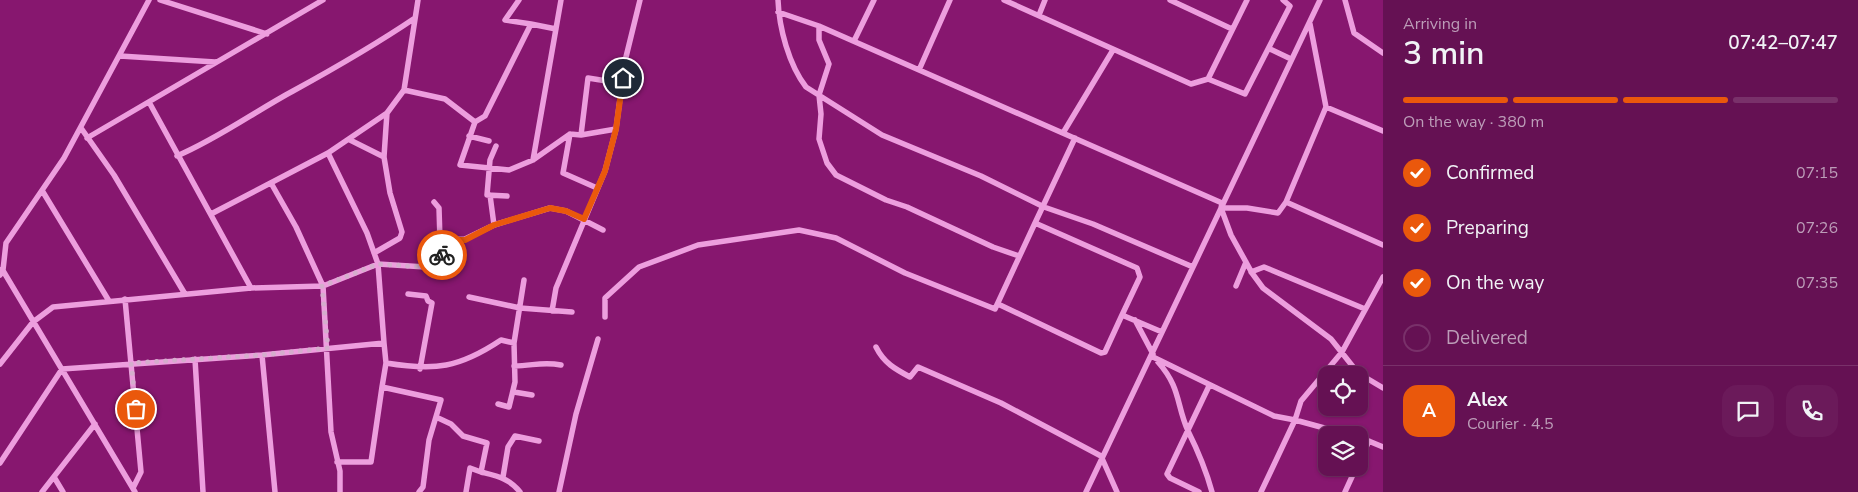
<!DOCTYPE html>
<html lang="en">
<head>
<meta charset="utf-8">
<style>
	:root { --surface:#651153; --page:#6b1a5a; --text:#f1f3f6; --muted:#bc9db8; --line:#79316a; --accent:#ea580c }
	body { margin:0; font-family:"Nunito Sans",sans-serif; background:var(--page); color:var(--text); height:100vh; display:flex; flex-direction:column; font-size:19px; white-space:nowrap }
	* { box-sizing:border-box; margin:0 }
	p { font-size:16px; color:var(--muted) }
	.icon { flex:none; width:28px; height:28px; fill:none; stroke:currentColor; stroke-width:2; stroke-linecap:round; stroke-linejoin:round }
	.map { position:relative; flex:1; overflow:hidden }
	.details { display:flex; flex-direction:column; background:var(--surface); width:475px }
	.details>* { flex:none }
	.controls { position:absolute; left:1318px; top:366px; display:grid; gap:10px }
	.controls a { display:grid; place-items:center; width:50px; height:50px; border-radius:10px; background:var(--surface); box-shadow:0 1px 4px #0004,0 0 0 1px var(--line); font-size:25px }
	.pin { position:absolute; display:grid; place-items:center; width:42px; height:42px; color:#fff; margin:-21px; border:2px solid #fff; border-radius:50%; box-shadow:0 1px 5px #0007 }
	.courier { position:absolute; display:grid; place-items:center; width:50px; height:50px; margin:-25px; border:4px solid #ea580c; border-radius:50%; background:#fff; color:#222; box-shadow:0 1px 6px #0007 }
	.overview em { font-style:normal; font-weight:600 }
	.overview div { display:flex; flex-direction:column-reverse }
	.overview { display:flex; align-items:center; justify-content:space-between; height:85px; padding:0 20px }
	h1 { font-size:32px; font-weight:600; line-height:38px }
	.bar { display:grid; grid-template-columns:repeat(4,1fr); gap:8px 5px; align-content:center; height:60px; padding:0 20px }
	.bar i { height:6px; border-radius:4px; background:var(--line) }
	.bar .selected { background:var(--accent) }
	.bar p { grid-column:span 4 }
	.line { display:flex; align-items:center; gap:12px; padding:0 20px; border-top:1px solid var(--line) }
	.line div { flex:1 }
	.round { display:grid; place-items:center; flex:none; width:52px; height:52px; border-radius:15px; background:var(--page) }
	ol { padding:0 20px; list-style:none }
	li { display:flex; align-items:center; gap:15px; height:55px }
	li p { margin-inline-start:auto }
	li .icon { padding:5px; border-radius:50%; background:var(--accent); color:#fff; stroke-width:4 }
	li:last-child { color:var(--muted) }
	li i { width:28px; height:28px; border:2px solid var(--line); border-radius:50% }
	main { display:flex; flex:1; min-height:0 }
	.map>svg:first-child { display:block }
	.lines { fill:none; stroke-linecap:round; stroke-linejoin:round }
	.minor { stroke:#ed9ede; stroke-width:5.5 }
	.done { stroke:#d5aecd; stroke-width:5; stroke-dasharray:0 9 }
	.route { stroke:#ea580c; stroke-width:6 }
</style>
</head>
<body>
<main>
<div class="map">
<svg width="1383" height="492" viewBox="0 0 1383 492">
	<rect width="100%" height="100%" fill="#87176f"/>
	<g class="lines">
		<path class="minor" d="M160 0 267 34
			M519 0 505 20 531 24
			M778 0C779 28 789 65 806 87L882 135 981 176 1044 207 1093 224 1193 267
			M1004 0 1191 84 1208 79 1247 0
			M1170 0 1232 29
			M1345 0 1354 33 1383 53
			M778 12 819 26 1222 203 1221 208 1231 235 1252 273 1263 288 1331 339 1358 373 1383 388
			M1039 15 1045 0
			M1310 24 1326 107 1286 202 1383 245
			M819 26V40L829 64 819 95 821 114 819 139 827 163 836 175 886 200 907 207 993 247 1019 256
			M556 29 531 24 485 116 475 122 460 165 509 170 533 160 570 134 581 135 616 129
			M854 41 874 0
			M1270 49 1291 59
			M120 56 215 62
			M919 70 950 0
			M1208 79 1245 94 1290 6 1283 0
			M404 90 445 99 475 122
			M149 102 251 288
			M1326 107 1383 131
			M81 128 114 175 185 294
			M1063 133 1113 50
			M570 134 563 173 597 188
			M581 135 588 78 613 82
			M469 136 489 141
			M87 138 323 0
			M350 140 384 157
			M496 146 490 160 487 195 507 196
			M328 153 367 233 378 264 384 343
			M177 156C219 138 254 112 293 91 335 68 375 45 415 18
			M533 160 561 0
			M271 183 296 227 323 286 331 432 340 471V492
			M43 192 109 301
			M490 195 494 225
			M434 202 439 208 440 240
			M1221 208H1247L1278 213 1286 202
			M211 214 328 153 387 113
			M1035 223 1075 138
			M374 253 400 238 402 232 390 193 384 157 386 127 387 113 404 90 418 0
			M2 269 135 492
			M1251 272 1264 267 1365 309
			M0 275 3 270 6 243 64 158 149 0
			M1236 286 1246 262
			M408 294 426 296 428 301 432 303 420 369
			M469 297 520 308 572 312
			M125 299 141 472 133 488
			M998 304 1101 353 1105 352 1122 315
			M552 311 556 288 605 171 616 129 625 61 640 0
			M605 317V298L639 267 698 245 799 230 836 238 905 273 995 309 1035 223 1137 268 1140 277 1122 315 1162 332
			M1135 320 1153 354
			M876 347C884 363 895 369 910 377L918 367 1001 403 1101 456 1117 492
			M262 355 275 492
			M1151 356 1274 416 1295 420 1261 492
			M195 359 203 492
			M1158 362C1181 388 1176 404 1188 431 1198 451 1206 470 1212 492
			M386 363C435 371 459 368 501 340L514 343
			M0 364 33 322 53 307 251 288 323 286 378 264 441 268 440 240 465 239 494 225 550 208 566 211 603 230
			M514 366C533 366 542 361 561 365
			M514 392 532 395
			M498 404 509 407 515 382 514 343 524 280
			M436 417 451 424 463 436 487 443 481 472C497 476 509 478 520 492
			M1350 435 1295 420 1301 401 1342 352 1383 277
			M1359 437 1383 447
			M337 462H371L382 387
			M1359 462 1369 441
			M0 463 62 369 262 355 384 343 386 363 382 387 441 400 429 440 423 487 419 492
			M54 477 63 492
			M503 477 508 447 515 436 539 441
			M42 492 95 424
			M466 492 470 468 481 472
			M559 492 576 414 598 339
			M1086 492 1320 0
			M1199 492 1170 478 1167 474 1209 386
			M1345 492 1356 468"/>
	</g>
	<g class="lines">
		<path class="done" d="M136 409 131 363 262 355 328 348 322 286 378 264 441 268 442 255"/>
		<path class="route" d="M442 255 440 240H465L494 225 550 208 566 211 584 219 605 171 616 129 623 78"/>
	</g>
</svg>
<div class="controls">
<a><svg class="icon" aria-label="locate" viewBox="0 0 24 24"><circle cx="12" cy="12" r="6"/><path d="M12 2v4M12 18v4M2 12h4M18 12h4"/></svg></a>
<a><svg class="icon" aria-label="layers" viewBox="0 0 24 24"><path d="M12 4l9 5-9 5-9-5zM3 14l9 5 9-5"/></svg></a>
</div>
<div class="pin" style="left:136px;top:409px;background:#ea580c"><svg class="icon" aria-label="bag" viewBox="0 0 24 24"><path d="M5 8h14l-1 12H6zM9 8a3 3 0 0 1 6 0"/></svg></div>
<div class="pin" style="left:623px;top:78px;background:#1f2937"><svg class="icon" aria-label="home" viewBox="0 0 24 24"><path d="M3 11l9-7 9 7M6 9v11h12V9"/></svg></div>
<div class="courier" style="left:442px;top:255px"><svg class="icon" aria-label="bike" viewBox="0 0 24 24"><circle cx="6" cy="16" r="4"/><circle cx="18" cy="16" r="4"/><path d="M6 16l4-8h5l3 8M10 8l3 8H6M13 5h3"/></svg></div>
</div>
<section class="details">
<div class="overview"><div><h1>3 min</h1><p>Arriving in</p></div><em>07:42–07:47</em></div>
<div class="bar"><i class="selected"></i><i class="selected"></i><i class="selected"></i><i></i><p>On the way · 380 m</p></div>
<ol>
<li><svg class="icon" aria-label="check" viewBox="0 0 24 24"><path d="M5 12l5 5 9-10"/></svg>Confirmed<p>07:15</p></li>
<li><svg class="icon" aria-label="check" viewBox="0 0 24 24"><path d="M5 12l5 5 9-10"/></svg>Preparing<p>07:26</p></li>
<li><svg class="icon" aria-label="check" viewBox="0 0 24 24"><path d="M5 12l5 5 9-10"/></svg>On the way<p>07:35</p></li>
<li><i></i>Delivered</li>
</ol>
<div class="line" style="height:90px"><b class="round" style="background:var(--accent);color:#fff">A</b><div><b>Alex</b><p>Courier · 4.5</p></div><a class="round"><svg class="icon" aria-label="chat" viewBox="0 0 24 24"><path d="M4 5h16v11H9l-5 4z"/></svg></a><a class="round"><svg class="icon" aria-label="phone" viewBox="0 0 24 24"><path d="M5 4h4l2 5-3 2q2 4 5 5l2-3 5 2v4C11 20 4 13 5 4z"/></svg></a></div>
</section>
</main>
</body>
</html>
